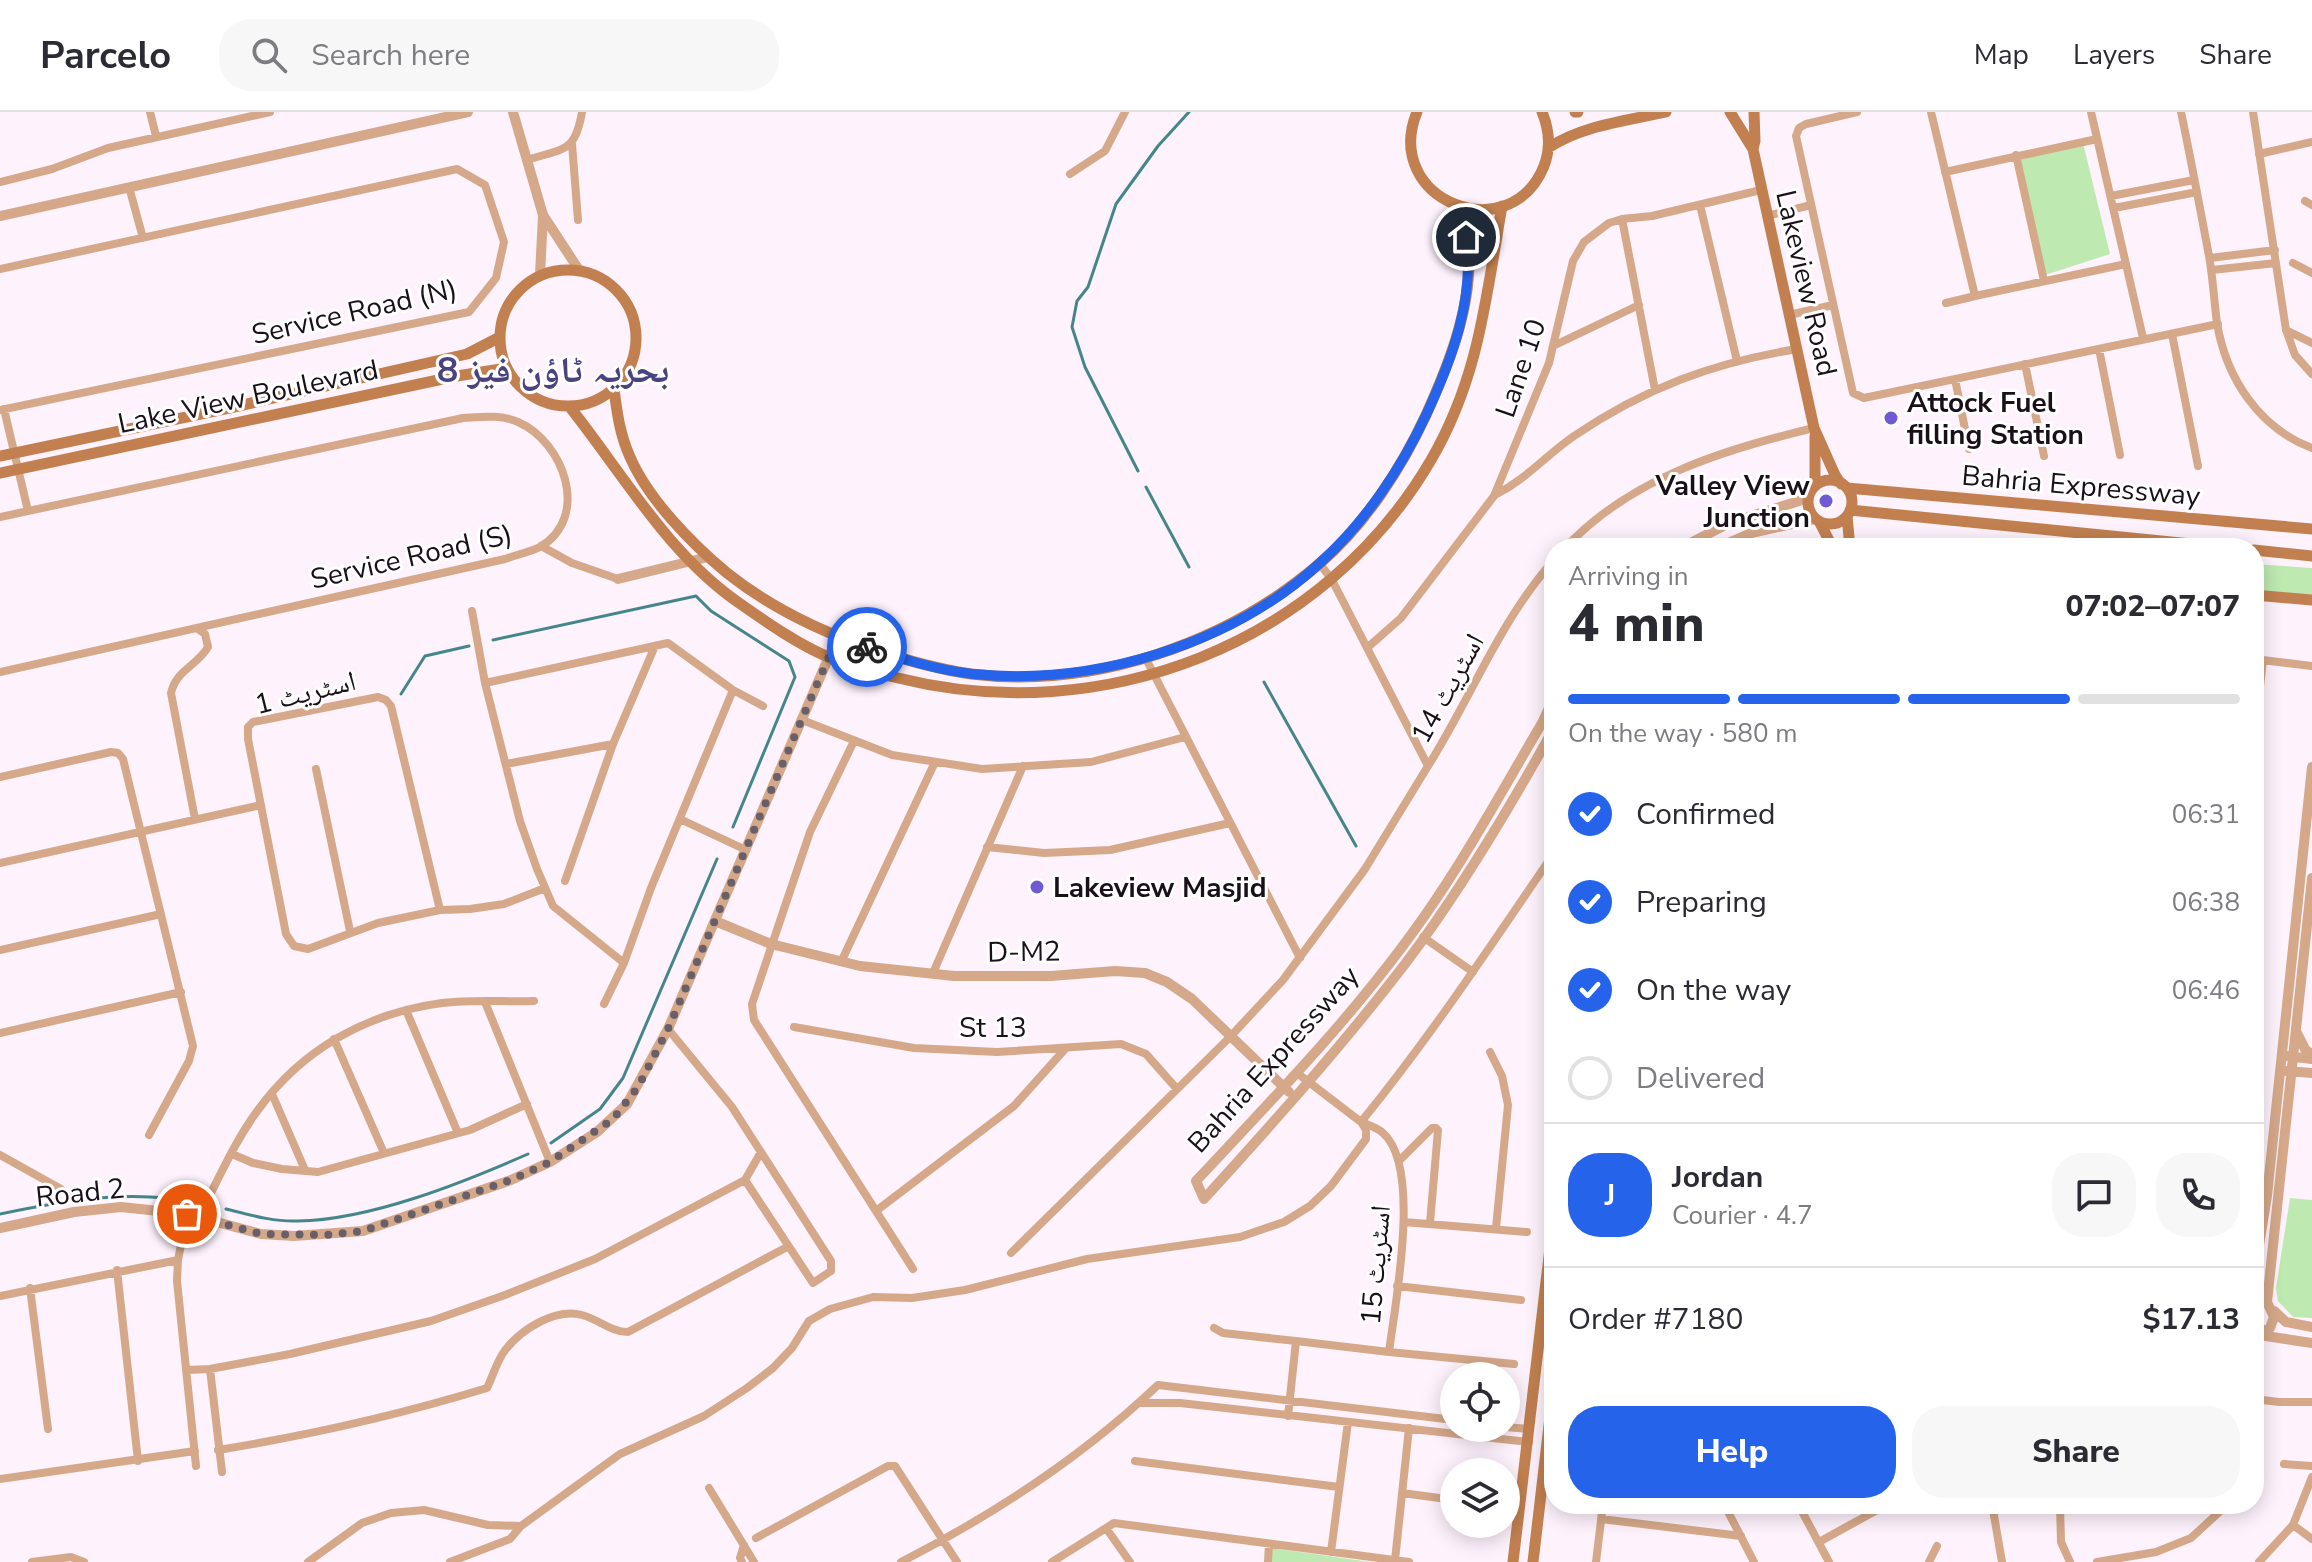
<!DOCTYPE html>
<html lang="en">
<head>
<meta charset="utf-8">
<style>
	:root { --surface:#fff; --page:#f7f7f7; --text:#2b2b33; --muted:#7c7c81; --line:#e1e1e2; --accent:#2563eb }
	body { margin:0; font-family:"Nunito Sans","Noto Naskh Arabic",sans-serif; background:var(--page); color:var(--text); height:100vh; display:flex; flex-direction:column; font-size:30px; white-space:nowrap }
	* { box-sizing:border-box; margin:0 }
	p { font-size:26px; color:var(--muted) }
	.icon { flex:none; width:44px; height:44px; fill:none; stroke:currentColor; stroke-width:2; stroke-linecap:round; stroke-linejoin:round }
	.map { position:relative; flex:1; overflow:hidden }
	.sheet { position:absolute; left:1544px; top:426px; width:720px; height:976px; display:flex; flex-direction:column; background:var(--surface); border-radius:32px; box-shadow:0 4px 20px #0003 }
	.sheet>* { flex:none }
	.controls { position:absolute; left:1440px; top:1250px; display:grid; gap:16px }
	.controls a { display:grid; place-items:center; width:80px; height:80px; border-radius:50%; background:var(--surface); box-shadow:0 4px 20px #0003; font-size:40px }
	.pin { position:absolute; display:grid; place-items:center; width:68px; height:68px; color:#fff; margin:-34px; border:4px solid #fff; border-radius:50%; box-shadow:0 2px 8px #0007 }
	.courier { position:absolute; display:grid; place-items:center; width:80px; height:80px; margin:-40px; border:6px solid #2563eb; border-radius:50%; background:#fff; color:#222; box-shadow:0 2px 10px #0007 }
	.overview em { font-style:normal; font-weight:800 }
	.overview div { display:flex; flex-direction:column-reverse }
	.overview { display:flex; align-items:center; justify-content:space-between; height:136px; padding:0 24px }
	h1 { font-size:52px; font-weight:800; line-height:60px }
	.bar { display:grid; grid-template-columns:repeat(4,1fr); gap:12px 8px; align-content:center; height:96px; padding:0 24px }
	.bar i { height:10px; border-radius:6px; background:var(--line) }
	.bar .selected { background:var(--accent) }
	.bar p { grid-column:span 4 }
	.line { display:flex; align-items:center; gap:20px; padding:0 24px; border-top:2px solid var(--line) }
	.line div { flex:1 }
	.round { display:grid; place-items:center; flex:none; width:84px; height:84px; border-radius:32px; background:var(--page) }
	ol { padding:0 24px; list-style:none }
	li { display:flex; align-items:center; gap:24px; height:88px }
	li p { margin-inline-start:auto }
	li .icon { padding:8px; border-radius:50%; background:var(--accent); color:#fff; stroke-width:4 }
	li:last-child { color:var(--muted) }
	li i { width:44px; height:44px; border:4px solid var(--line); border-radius:50% }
	.button { display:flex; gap:16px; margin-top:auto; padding:16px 24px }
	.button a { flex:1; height:92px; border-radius:32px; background:var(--accent); color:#fff; font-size:32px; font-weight:800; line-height:92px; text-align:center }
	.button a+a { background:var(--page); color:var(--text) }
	header { display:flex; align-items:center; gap:48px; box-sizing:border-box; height:112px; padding:0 40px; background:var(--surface); border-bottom:2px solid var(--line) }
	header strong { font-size:38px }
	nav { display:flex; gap:44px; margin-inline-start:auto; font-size:28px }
	.search { width:560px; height:72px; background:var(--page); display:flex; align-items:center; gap:20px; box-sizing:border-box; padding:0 28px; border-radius:32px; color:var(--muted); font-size:30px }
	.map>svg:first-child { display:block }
	.green { fill:#bee9b1 }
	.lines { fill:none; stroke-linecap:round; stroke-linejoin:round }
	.stream { stroke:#44868a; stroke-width:3 }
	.minor { stroke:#d5a889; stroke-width:8 }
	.tertiary { stroke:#d5a889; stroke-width:10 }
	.secondary { stroke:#c28050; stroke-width:11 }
	.done { stroke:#695f69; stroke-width:8; stroke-dasharray:0 14.4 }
	.route { stroke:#2563eb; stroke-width:10 }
	.poi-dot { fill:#7159d4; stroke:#fff; stroke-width:3 }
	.labels { text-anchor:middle; stroke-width:6; stroke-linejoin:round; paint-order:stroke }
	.street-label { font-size:28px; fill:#191019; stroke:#fff }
	.poi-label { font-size:28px; font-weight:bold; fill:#191019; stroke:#fff; text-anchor:start }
	.district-label { font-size:36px; font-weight:bold; fill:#4b4280; stroke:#fff }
</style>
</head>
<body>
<header>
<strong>Parcelo</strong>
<div class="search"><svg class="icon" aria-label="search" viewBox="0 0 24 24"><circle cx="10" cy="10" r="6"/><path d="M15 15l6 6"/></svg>Search here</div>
<nav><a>Map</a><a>Layers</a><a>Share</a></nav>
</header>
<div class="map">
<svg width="2312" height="1450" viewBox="0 0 2312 1450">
	<rect width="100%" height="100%" fill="#fef2fd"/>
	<path class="green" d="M2083 31 2110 142 2045 163 2019 44Z
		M2254 452 2312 456V483L2254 480Z
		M2290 1086 2312 1088V1206L2293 1205 2278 1189 2276 1176Z
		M1272 1436 1370 1450H1271Z"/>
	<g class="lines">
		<path class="stream" d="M1138 359 1085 255 1072 215 1077 189 1088 175 1116 92 1158 34 1189 0
			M1146 375 1189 455
			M493 528 696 484 711 499 789 549 795 565 733 715
			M1264 570 1356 734
			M401 582 425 544 469 534
			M551 1031 600 997 623 966 717 747
			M226 1097C250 1103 274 1110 298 1109 370 1108 462 1071 528 1042
			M0 1102C67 1088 131 1077 199 1091"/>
		<path class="minor" d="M150 0 156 24
			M1857 0 1806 12 1799 16 1796 24 1853 281 1864 286 2218 212
			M1931 0 1975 184 2126 152
			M2091 0 2143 226
			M2181 0C2191 48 2200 96 2209 144 2213 166 2214 189 2217 211 2226 266 2259 316 2312 336
			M2253 0 2286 218 2295 243 2312 262
			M572 32 578 108
			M2259 42 2312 30
			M2016 43 2044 169
			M527 48C564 36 575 41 582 0
			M1945 60 2097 27
			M1070 62 1105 39 1125 0
			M0 70 52 57 108 36 270 0
			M129 75 143 126
			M2111 84 2194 68
			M2305 89 2312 93
			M1700 93 1737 249
			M2114 96 2197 80
			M1767 104 1811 93
			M1622 107 1655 278
			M2210 146 2275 138
			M2293 151 2312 161
			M0 157 457 57 485 73 504 130 496 166 469 200 0 298
			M2212 158 2276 151
			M1946 191 1975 184
			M1789 203 1833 193
			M2286 218 2312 231
			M2172 222 2198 354
			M1553 234 1639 193
			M2099 237 2120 343
			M2025 252 2044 344
			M1955 267 1969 337
			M4 297 28 399
			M1495 383C1528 366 1545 344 1574 324 1645 276 1712 251 1797 237
			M0 405 463 306C481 305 500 302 518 310 564 330 591 405 540 435 530 440 516 443 505 447L0 560
			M541 434 572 451 618 467
			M1565 436C1630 366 1725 337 1814 316
			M1320 452 1332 468 1428 654C1471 586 1500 508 1554 448
			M472 499 485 571 520 709 537 757 553 794 624 851
			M1367 536 1401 506 1494 384 1549 251 1573 149 1584 130 1609 111 1622 107 1652 104 1761 78
			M1145 545 1300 846
			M2254 547 2312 554
			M485 571 668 531 733 578 763 594
			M802 608 892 643 982 657 1091 650 1185 625
			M2254 627 2263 548
			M854 629 810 720 752 892 754 908 913 1157
			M506 652 613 632
			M316 657 350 819
			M0 665 111 640 118 641 123 647 193 934 189 949 149 1023
			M195 707 171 581C176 558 197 554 208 535L205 522 198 517
			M680 707 746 738
			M987 735 1044 741 1110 738 1230 711
			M0 751 261 693
			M565 769 613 632 655 534
			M440 798 391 594 386 588 378 585 253 610 248 615V627L286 822 294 834 308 837 378 811 440 798 470 797 504 792 545 776
			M1423 825 1473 860
			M0 838 161 802
			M842 848 935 650
			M933 861 1023 654
			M485 890 550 1050
			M604 892 624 851 651 776 733 578
			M406 898 458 1021
			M794 915 914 936 997 940 1121 932 1146 942 1177 977
			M668 917 732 995 831 1149V1159L813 1171 745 1068
			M0 921 181 880
			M334 927 384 1041
			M1490 940 1502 964 1508 993 1496 1116
			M272 982 305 1058
			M232 1042 253 1051 282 1057 318 1060 470 1018 527 992
			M0 1043 61 1077
			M1399 1049 1432 1016H1436L1438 1018 1430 1111
			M2254 1082 2267 1084
			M876 1099 1014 994 1066 936
			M187 1102 178 1148 177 1169 196 1354
			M199 1104C218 1069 234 1030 258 998 303 936 368 901 442 891 472 887 504 890 534 889
			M1404 1110 1527 1120
			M1011 1141 1230 925 1283 868 1365 757 1428 654
			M117 1158 138 1349
			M1397 1174 1521 1188
			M30 1176 48 1317
			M0 1184 178 1148
			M1214 1216 1223 1221 1296 1229
			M1389 1240 1514 1252
			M210 1257 222 1360
			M187 1258 210 1257 290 1242 431 1209 505 1183 595 1147 745 1068 761 1040
			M2254 1287 2279 1290H2312
			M1140 1291H1180L1529 1330
			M1288 1304 1296 1229 1389 1240C1395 1192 1422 1055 1383 1021 1378 1016 1368 1013 1361 1010 1431 924 1492 832 1554 741
			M1506 1315 1530 1317
			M218 1338C310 1323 399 1303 487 1276 493 1264 497 1248 506 1237 522 1217 555 1196 582 1203 598 1207 611 1220 628 1220L787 1135
			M1135 1349 1339 1375
			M2284 1352 2312 1354
			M0 1367 195 1339
			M709 1376 754 1450
			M1402 1381 1454 1388
			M1724 1392 1754 1450
			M1798 1392 1829 1450
			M1992 1392 2002 1450
			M2060 1392 2061 1430 2070 1450
			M1506 1394 1520 1395
			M1975 1394 1994 1392
			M1601 1407 1741 1424
			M2293 1413 2312 1427
			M1106 1416 1130 1450
			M756 1426 888 1354H895L957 1450
			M1819 1430 1888 1392
			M1331 1440 1348 1310
			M1395 1448 1409 1316
			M32 1450 71 1445 84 1450
			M308 1450 362 1411 391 1401 424 1398 488 1413 521 1414 620 1342 704 1304 747 1276 773 1256 792 1236 809 1209 830 1197 873 1185 912 1186 965 1178 1087 1147 1240 1125 1284 1110 1310 1094 1331 1074 1366 1027V1018L1361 1010 1297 961
			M450 1450 510 1427 521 1414
			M742 1450 740 1446 744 1433
			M901 1450C993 1403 1083 1344 1158 1273L1454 1308
			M1052 1450 1114 1411 1409 1450
			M1268 1450 1269 1432
			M1596 1450 1603 1392
			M1929 1450 1937 1434
			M2097 1450 2156 1440 2191 1426 2228 1392
			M2259 1450 2293 1413 2312 1365"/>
		<path class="tertiary" d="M513 0 543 103 579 158
			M0 104 468 0
			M540 163 543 103
			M1681 436 1729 411 1799 389 1809 381
			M1717 436 1751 421 1815 407
			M618 467 708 445
			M1554 585 1542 611C1510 665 1480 720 1446 772 1376 881 1284 975 1196 1069L1204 1087C1273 1011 1342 934 1405 852 1461 778 1509 697 1554 616
			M715 809 771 832 860 854 954 864H1051L1115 859 1145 861 1167 870 1192 887 1289 980
			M2297 921 2305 937 2312 943
			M2287 944 2312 947
			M2286 959 2312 961
			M0 1116 74 1100 121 1095 187 1102 261 1122 294 1124 363 1119 511 1068 550 1050 597 1020 627 992 668 917 837 526
			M2254 1164 2267 1084 2312 655
			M2254 1186 2267 1190 2274 1205 2270 1216 2254 1222
			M2267 1190 2312 766
			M2274 1199 2286 1210 2312 1215
			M2259 1223 2312 1231"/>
		<path class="secondary" d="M1417 0C1381 88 1510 139 1544 54 1551 36 1549 17 1542 0
			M1575 0H1578
			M1730 0 1753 37
			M1754 0 1755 29 1753 37 1814 316 1835 363 1841 372
			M1548 36C1583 13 1626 9 1666 0
			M500 226a68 68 0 1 1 136 0a68 68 0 1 1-136 0Z
			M614 277C617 301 620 323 630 345 648 387 692 432 727 461 771 496 819 519 872 537 905 548 937 557 971 562 1094 577 1226 532 1319 452 1364 414 1401 357 1426 303 1448 254 1470 200 1469 145 1468 128 1462 111 1458 95
			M569 294C624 363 668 443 742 493 769 512 798 532 828 545 849 555 875 560 898 566 1102 617 1323 533 1431 348 1479 266 1486 185 1502 94
			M1815 324V374
			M0 344 234 295 467 242 500 225
			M0 361 457 264 507 256
			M1808 390a22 22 0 1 1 44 0a22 22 0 1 1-44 0Z
			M1847 376 2312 417
			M1850 398 2231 436
			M1847 404 1850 436
			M1820 411 1833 436
			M2254 438 2312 444
			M2254 483 2312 488
			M1513 1450 1554 1102
			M1533 1450 1554 1271"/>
	</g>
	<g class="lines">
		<path class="done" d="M187 1102 261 1122 325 1123 363 1119 511 1068 550 1050 613 1007 638 975 668 917 837 526 867 535"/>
		<path class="route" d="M867 535C902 547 937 558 973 562 1093 574 1233 533 1322 449 1366 409 1402 355 1427 301 1452 247 1475 186 1466 125"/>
	</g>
	<g class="poi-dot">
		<circle cx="1891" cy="306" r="8"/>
		<circle cx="1826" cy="389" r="8"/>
		<circle cx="1037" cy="775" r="8"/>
	</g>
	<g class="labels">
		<g class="street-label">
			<text transform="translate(1807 171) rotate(77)" y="10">Lakeview Road</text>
			<text transform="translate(354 199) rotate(-13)" y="10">Service Road (N)</text>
			<text transform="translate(1520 256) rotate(-71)" y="10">Lane 10</text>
			<text transform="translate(248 284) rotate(-12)" y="10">Lake View Boulevard</text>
			<text transform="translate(2081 373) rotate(5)" y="10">Bahria Expressway</text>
			<text transform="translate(411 444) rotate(-13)" y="10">Service Road (S)</text>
			<text transform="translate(1447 576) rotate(-61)" y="10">اسٹریٹ 14</text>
			<text transform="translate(305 580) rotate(-14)" y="10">اسٹریٹ 1</text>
			<text transform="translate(1024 839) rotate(-1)" y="10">D-M2</text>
			<text x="993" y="925">St 13</text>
			<text transform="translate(1273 947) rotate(-48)" y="10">Bahria Expressway</text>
			<text transform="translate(80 1080) rotate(-6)" y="10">Road 2</text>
			<text transform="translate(1375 1153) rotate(-85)" y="10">اسٹریٹ 15</text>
		</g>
		<g class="poi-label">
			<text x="1907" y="300">Attock Fuel<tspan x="1907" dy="32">filling Station</tspan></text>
			<text x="1810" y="383" text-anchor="end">Valley View<tspan x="1810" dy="32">Junction</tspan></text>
			<text x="1053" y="785">Lakeview Masjid</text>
		</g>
		<g class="district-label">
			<text x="553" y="270">بحریہ ٹاؤن فیز 8</text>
		</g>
	</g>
</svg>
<div class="controls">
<a><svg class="icon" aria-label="locate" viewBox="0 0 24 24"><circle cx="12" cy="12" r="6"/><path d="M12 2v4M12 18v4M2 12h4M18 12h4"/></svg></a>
<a><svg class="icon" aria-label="layers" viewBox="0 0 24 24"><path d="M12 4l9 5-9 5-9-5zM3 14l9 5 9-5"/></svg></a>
</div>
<div class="pin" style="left:187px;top:1102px;background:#ea580c"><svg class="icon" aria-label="bag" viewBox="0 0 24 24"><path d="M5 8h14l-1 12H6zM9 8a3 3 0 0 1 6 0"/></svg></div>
<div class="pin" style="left:1466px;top:125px;background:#1f2937"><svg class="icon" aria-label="home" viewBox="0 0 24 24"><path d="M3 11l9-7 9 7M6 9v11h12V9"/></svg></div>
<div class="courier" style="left:867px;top:535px"><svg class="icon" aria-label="bike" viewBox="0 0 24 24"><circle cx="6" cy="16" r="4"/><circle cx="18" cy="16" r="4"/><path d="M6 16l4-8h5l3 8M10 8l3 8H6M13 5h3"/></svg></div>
<section class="sheet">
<div class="overview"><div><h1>4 min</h1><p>Arriving in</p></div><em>07:02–07:07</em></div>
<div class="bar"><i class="selected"></i><i class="selected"></i><i class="selected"></i><i></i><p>On the way · 580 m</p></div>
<ol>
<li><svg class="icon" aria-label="check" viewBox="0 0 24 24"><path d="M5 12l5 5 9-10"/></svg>Confirmed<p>06:31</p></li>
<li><svg class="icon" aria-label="check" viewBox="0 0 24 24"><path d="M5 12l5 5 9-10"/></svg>Preparing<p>06:38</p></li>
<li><svg class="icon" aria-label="check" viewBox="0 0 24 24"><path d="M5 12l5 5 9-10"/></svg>On the way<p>06:46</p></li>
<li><i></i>Delivered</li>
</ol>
<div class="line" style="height:144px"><b class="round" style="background:var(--accent);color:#fff">J</b><div><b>Jordan</b><p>Courier · 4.7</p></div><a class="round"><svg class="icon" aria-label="chat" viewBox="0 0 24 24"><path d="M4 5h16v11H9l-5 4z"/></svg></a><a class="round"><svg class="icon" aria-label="phone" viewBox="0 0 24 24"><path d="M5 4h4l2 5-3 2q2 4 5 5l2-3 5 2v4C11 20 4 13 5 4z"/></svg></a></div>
<div class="line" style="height:104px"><div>Order #7180</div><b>$17.13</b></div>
<div class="button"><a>Help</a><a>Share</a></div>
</section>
</div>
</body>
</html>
